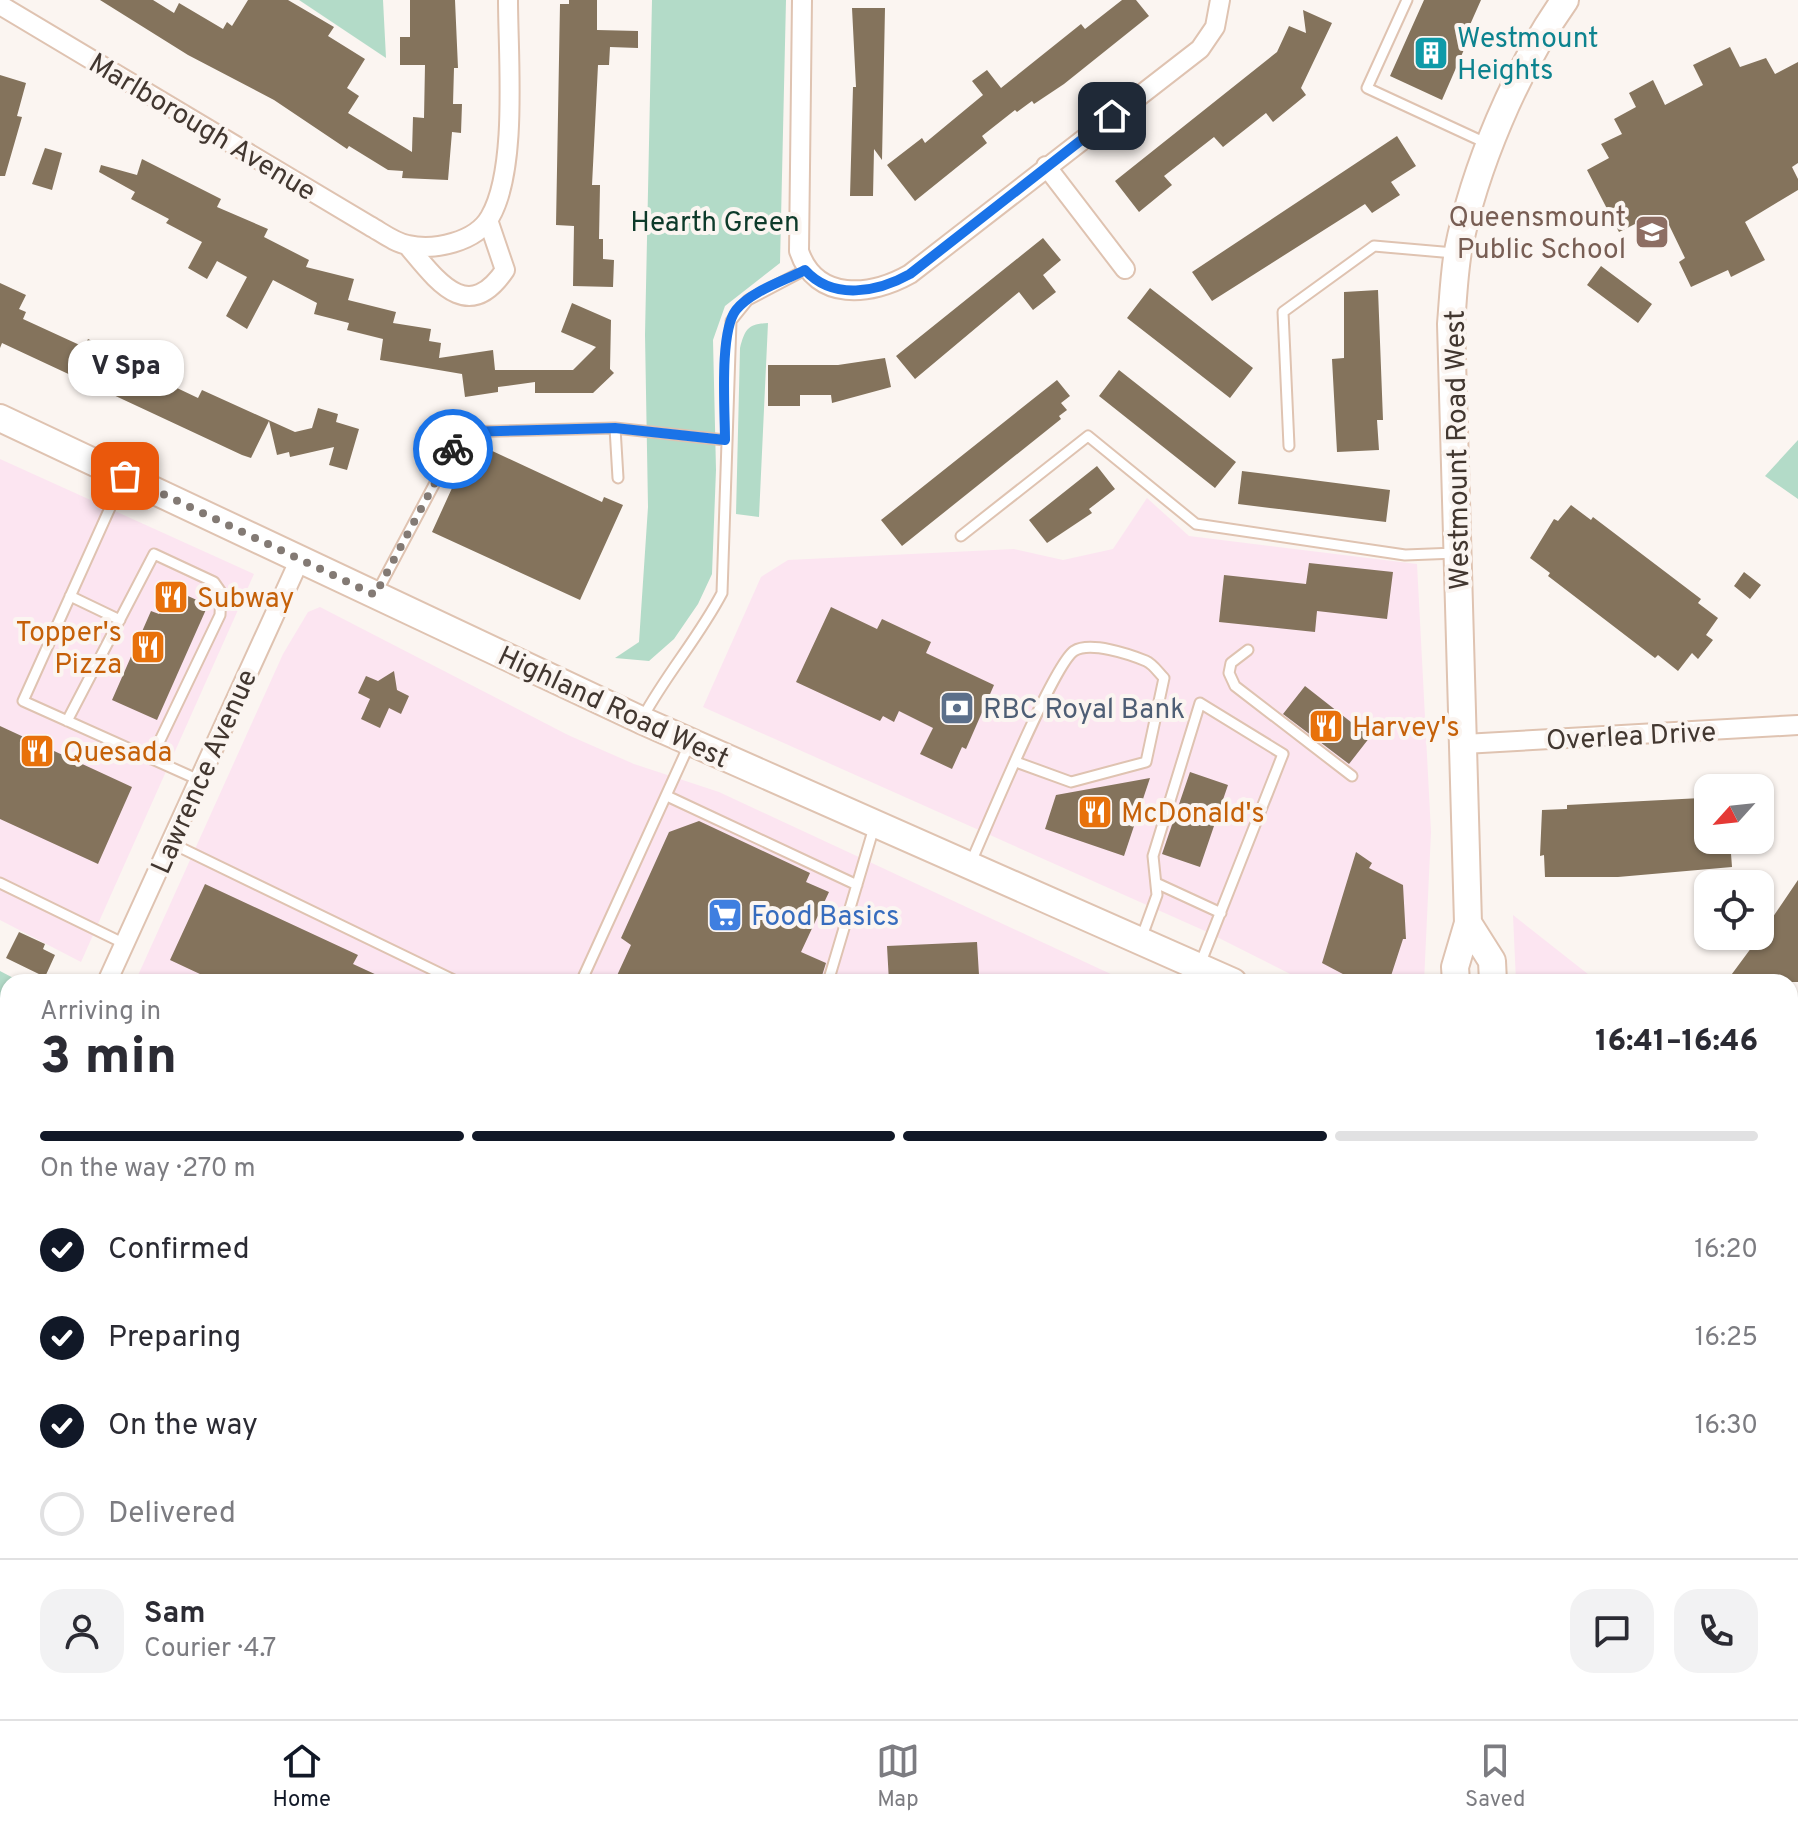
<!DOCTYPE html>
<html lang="en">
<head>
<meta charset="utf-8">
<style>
	:root { --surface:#fff; --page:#f2f2f3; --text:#2b2b33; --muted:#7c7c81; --line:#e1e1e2; --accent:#111827 }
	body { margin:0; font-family:Overpass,sans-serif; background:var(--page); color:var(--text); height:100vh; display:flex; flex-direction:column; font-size:30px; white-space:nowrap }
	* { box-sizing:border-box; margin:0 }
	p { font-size:26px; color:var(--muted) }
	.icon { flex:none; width:44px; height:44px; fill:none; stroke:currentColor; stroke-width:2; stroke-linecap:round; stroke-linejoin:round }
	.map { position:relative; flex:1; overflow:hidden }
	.details { position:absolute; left:0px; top:974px; width:1798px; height:746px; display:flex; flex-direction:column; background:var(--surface); border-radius:24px 24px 0 0; box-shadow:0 2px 6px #0004 }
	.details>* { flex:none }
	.needle { width:52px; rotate:243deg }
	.controls { position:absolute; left:1694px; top:774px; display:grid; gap:16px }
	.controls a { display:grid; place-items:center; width:80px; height:80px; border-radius:16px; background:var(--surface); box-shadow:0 2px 6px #0004; font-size:40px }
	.pin { position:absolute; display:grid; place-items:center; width:68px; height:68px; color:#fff; margin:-34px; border-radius:16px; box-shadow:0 4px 12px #0006 }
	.courier { position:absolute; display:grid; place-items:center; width:80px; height:80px; margin:-40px; border:6px solid #1a73e8; border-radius:50%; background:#fff; color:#222; box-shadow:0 2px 10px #0007 }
	.bubble { position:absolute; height:56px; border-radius:24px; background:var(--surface); box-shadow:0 2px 6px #0004; font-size:26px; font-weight:800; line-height:56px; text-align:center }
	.summary em { font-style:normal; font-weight:800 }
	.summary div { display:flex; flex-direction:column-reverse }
	.summary { display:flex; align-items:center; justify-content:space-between; height:136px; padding:0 40px }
	h1 { font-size:52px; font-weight:800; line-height:60px }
	.bar { display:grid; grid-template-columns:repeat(4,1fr); gap:12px 8px; align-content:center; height:96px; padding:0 40px }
	.bar i { height:10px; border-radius:6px; background:var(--line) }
	.bar .selected { background:var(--accent) }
	.bar p { grid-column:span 4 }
	.line { display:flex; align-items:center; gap:20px; padding:0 40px; border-top:2px solid var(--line) }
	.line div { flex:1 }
	.round { display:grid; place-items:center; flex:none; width:84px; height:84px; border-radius:24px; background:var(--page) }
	ol { padding:0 40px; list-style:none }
	li { display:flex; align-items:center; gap:24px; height:88px }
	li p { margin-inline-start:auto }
	li .icon { padding:8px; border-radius:50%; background:var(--accent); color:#fff; stroke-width:4 }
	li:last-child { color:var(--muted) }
	li i { width:44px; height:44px; border:4px solid var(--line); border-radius:50% }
	.tabs { display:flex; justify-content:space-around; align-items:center; height:112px; border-top:2px solid var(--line); background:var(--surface); font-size:22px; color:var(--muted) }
	.tabs a { display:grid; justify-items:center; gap:4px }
	.tabs .selected { color:var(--accent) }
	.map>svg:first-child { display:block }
	.commercial { fill:#fce5f1 }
	.green { fill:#b3dbc8 }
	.forest { fill:#8abea7 }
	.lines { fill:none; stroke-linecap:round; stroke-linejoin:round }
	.river { stroke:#7ebdc0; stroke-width:38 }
	.building { fill:#84735c }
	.service-casing { stroke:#dfc3b1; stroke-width:13 }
	.minor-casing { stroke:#dfc3b1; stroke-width:22 }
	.secondary-casing { stroke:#dfc3b1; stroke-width:30 }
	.service { stroke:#fff; stroke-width:9 }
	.minor { stroke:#fff; stroke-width:18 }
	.secondary { stroke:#fff; stroke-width:26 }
	.done { stroke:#837a74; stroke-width:8; stroke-dasharray:0 14.4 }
	.route { stroke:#1a73e8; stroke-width:10 }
	.labels { text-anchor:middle; stroke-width:8; stroke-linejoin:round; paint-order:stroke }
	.culture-label { font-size:28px; fill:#0d838f; stroke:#fbf5f1; text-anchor:start }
	.street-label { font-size:28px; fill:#423730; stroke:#fbf5f1 }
	.education-label { font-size:28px; fill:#785e54; stroke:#fbf5f1; text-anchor:end }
	.park-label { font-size:28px; fill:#0d3a2a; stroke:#fbf5f1 }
	.food-label { font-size:28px; fill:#c56008; stroke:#fbf5f1; text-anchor:start }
	.service-label { font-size:28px; fill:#4e5e75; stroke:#fbf5f1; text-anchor:start }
	.shop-label { font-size:28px; fill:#366cbe; stroke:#fbf5f1; text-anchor:start }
</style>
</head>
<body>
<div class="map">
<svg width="1798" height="1719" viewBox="0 0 1798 1719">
	<rect width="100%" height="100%" fill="#fbf5f1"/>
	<path class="commercial" d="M0 459 254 574 81 962 0 920Z
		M1147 498 1189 536 1417 564 1431 832 1424 982H1306L1205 931 703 707 761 577 788 560 1014 549 1063 560 1113 549Z
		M320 607 568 735 634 764 719 792 1128 982H135L283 654 308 612Z
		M1513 915 1598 982H1516Z
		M1798 1093V1295L1790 1289V1104Z
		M79 1712H341L346 1715 344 1719H94Z"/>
	<path class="green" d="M299 0H383L386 58Z
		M652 0H786L780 263 725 306 713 340 716 470 712 574 698 604 674 639 649 661 615 658 639 642 648 507 645 335Z
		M768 323 759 517 736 514 740 348C745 329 748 324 768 323Z
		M1798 440V499L1765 476Z
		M0 971 21 982H8V1139L4 1149 0 1147Z
		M907 1712H1153L1156 1719H912Z
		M1358 1712H1421L1453 1718 1454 1712H1476V1719H1363Z"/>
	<path class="forest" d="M1153 1712H1358L1363 1719H1156Z"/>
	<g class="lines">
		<path class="river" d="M0 1057 8 1060"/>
	</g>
	<path class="building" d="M100 0H153L174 13 179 3 223 29 227 22 232 26 248 0H288L334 27 328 36 365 59 347 88 359 96 348 113 412 152 413 117 424 118 425 65H400V37H410V0H455L458 68H454L453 104H462L461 133 452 132 448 180 402 178 403 171 388 170 349 146 347 149 274 100 188 55Z
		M569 0H597V30L638 31V48L610 47 609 65H598L592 185H600L599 239H603V259L614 260 613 287 573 286 574 226 556 225 560 4H569Z
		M1122 0H1136L1149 16 1064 84 1034 104 1032 101 1017 112 1015 110 982 136 987 143 915 201 887 165 922 138 925 143 983 95 972 81 987 70 1001 88 1081 24 1085 29Z
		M1424 0H1481L1469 27 1473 29 1442 100 1390 76Z
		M852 8H885L882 160 874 149 873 196H850L853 87H856Z
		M1303 10 1332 23 1301 88 1306 95 1273 122 1266 113 1223 147 1214 137 1164 176 1172 185 1139 212 1115 181 1277 52 1289 26 1306 33Z
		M1730 47 1740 67 1766 58 1775 74 1798 62V163L1792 167 1798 179V190L1745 222 1765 260 1731 277 1728 270 1691 287 1679 262 1685 258 1669 225 1648 236 1641 221 1619 232 1587 170 1609 158 1601 144 1622 134 1614 119 1636 107 1629 93 1653 80 1665 105 1703 85 1693 65Z
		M0 75 26 83 17 116 22 117 5 176H0Z
		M1397 136 1416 166 1391 182 1400 195 1372 213 1365 204 1212 301 1192 272Z
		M45 148 62 153 52 190 32 184Z
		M142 159 221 199 217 207 268 229 264 237 309 260 306 267 354 279 348 300 396 312 393 323 431 329 429 341 441 343 439 358 493 350 495 370H573L596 347 561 332 572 303 611 320 610 369 614 373 593 393H535V382L498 387V392L465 397 462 374 380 360 383 339 347 330 349 323 314 314 317 303 273 280 247 329 226 316 247 277 217 261 207 279 188 268 202 242 166 223 169 219 131 199 135 192 99 172 101 165 137 175Z
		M1043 238 1061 260 1043 275 1056 292 1033 310 1019 292 915 379 896 356Z
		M1601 266 1652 304 1638 323 1587 285Z
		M0 283 26 295 19 309 26 312 23 319 84 347 88 339 116 352 118 348 161 368 156 378 198 398 202 390 295 432 312 428 318 408 338 414 336 422 359 429 347 470 329 465 334 447 290 457 289 452 277 455 269 421 251 458 242 455 2 343 0 348Z
		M1150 288 1253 368 1230 398 1127 318Z
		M1378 290 1383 420H1377L1379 450 1337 452 1332 359 1344 358V292Z
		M885 358 891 387 832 403 831 395H800V406H768V365H838Z
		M1119 370 1236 462 1215 488 1099 396Z
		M1057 380 1070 396 1061 403 1067 410 1059 416 1061 419 902 546 881 520Z
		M473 442 602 502 604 497 623 505 580 600 432 532Z
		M1097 466 1115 489 1089 509 1092 513 1047 543 1029 520Z
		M1242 471 1390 490 1386 522 1238 504Z
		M1571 505 1591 520 1593 517 1701 599 1698 603 1718 618 1706 635 1713 640 1698 659 1692 653 1678 671 1658 655 1655 658 1548 576 1550 573 1530 558 1554 519 1558 521Z
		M1309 563 1393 572 1387 619 1317 611 1315 632 1219 622 1224 575 1306 584Z
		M1744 572 1761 585 1750 599 1734 586Z
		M170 588 208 605 157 720 112 700 151 611 159 614Z
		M831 607 877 629 882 619 931 642 926 653 994 685 966 749 962 747 952 769 920 754 933 728 899 711 894 722 883 716 880 721 796 682Z
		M394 671 397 690 409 696 401 714 389 708 380 728 361 719 370 699 358 693 366 676 378 681Z
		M1305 686 1370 737 1349 764 1283 714Z
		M0 726 132 787 98 864 0 819Z
		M1190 772 1228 785 1200 867 1162 854Z
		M1150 778 1124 856 1045 829 1056 795Z
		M1701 798 1702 802H1708V840H1730L1732 867 1618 877H1545L1544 855 1540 856 1542 810 1567 809V805Z
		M699 821 810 873 806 882 829 892 801 952 826 963 820 982H614L631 945 621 938 669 832Z
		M1356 852 1372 863 1369 868 1403 885 1406 939H1403L1389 982H1358L1322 963Z
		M1798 880V982H1726L1760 936Z
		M205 884 358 955 353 964 392 982H217L170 960Z
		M19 932 45 944 43 949 55 955 45 977 6 958Z
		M977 942 979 975 949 976V982H889L887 946Z"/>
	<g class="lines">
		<g class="service-casing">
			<path id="service" d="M1407 0 1367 88 1488 144
				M615 428 725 440
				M1289 446 1283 312 1374 246 1454 253
				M123 479 23 701 199 780
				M961 536 1088 436 1196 524 1405 555 1456 553
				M377 592 462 432 615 428 618 478
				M70 596 120 620
				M1248 650 1231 663 1229 673 1235 686 1352 776
				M643 717C667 673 699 637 722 593L731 321 748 300 805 270
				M67 721 154 554 214 582 221 592 220 615 151 759
				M667 796 857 885
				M171 843 458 982
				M971 862C986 829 1053 665 1074 651 1090 641 1129 654 1146 661 1153 664 1158 672 1164 678L1146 762 1071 782 1016 762
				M0 883 125 944
				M1156 883 1221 913
				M1141 939 1157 895 1153 856 1200 703 1283 754 1193 982
				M581 982 689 745
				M828 982 875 824
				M1790 1541 1798 1540
				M740 1712 749 1719
				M1679 1712 1682 1719
				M141 1719 144 1712
				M462 1719 465 1712
				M680 1719 683 1712
				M1722 1719 1733 1712"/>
		</g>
		<g class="minor-casing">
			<path id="minor" d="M802 0 799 251C816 302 871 296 910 274L1200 49 1215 27 1220 0
				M0 5 370 226C381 232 395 243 408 245 434 251 476 242 490 217 518 169 508 57 508 0
				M1046 166 1125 269
				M407 245C436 279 467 326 505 270L488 220
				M1464 744 1798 725
				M107 982 299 561
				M0 1213 8 1196
				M1790 1603 1798 1592
				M1790 1695 1798 1713
				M12 1712 28 1719"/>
		</g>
		<g class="secondary-casing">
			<path id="secondary" d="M0 418 641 720 1233 982
				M1468 923 1492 961 1493 982
				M1456 982 1455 967 1468 923 1451 324C1453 300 1454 275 1458 251 1474 169 1516 69 1565 0
				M1790 1327 1798 1333
				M1790 1379 1798 1385
				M1512 1712V1719"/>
		</g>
		<use href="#service" class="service"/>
		<use href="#minor" class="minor"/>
		<use href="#secondary" class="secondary"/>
	</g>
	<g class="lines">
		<path class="done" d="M125 476 375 595 453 449"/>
		<path class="route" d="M453 449 462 432 615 428 725 440C725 411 719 332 736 310 751 291 784 281 805 270 833 301 878 292 910 274L1112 116"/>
	</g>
	<defs>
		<g id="building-square" transform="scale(1.8)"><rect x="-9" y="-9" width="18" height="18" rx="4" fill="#0f9aa8" stroke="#fbf5f1"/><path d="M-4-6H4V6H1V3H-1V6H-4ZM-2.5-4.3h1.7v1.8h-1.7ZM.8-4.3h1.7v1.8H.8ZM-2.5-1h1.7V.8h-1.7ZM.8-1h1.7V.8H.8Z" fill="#fff"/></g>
		<g id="school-square" transform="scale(1.8)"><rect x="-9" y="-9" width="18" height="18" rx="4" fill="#8d6e63" stroke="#fbf5f1"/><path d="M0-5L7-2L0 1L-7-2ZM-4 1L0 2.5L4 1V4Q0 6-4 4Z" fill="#fff"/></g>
		<g id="restaurant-square" transform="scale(1.8)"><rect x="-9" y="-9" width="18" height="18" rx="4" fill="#e8710a" stroke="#fbf5f1"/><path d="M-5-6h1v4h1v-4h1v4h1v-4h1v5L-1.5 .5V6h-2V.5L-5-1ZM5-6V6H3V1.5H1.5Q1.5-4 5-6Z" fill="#fff"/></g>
		<g id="bank-square" transform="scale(1.8)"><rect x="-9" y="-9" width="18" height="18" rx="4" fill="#5c6f8a" stroke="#fbf5f1"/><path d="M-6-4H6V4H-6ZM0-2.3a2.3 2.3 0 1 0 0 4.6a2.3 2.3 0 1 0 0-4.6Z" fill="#fff"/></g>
		<g id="supermarket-square" transform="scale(1.8)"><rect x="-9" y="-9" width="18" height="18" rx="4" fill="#3f7fe0" stroke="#fbf5f1"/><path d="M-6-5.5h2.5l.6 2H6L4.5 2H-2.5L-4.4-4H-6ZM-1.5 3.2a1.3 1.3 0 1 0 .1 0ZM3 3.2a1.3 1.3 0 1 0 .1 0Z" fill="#fff"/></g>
	</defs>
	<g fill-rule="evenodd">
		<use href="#building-square" x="1431" y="53"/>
		<use href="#school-square" x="1652" y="232"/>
		<use href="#restaurant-square" x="171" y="597"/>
		<use href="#restaurant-square" x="148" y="647"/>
		<use href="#bank-square" x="957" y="708"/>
		<use href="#restaurant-square" x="1326" y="726"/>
		<use href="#restaurant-square" x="37" y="751"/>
		<use href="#restaurant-square" x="1095" y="812"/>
		<use href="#supermarket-square" x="725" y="915"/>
	</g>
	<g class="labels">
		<g class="culture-label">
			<text x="1457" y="47">Westmount<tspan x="1457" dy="32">Heights</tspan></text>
		</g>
		<g class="street-label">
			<text transform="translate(203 126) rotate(31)" y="10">Marlborough Avenue</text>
			<text transform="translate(1456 450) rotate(-91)" y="10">Westmount Road West</text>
			<text transform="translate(614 706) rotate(25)" y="10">Highland Road West</text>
			<text transform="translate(1631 735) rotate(-3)" y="10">Overlea Drive</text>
			<text transform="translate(203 771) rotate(-66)" y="10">Lawrence Avenue</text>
		</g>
		<g class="education-label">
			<text x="1626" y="226">Queensmount<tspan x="1626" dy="32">Public School</tspan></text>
		</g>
		<g class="park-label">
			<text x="715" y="231">Hearth Green</text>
		</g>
		<g class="food-label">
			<text x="197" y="607">Subway</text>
			<text x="122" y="641" text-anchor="end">Topper's<tspan x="122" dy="32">Pizza</tspan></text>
			<text x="1352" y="736">Harvey's</text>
			<text x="63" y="761">Quesada</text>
			<text x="1121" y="822">McDonald's</text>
		</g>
		<g class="service-label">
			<text x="983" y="718">RBC Royal Bank</text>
		</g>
		<g class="shop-label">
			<text x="751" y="925">Food Basics</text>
		</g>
	</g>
</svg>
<div class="controls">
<a><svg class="needle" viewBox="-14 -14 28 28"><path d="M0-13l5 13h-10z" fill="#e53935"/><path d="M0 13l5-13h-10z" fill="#7c7c81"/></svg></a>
<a><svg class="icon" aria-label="locate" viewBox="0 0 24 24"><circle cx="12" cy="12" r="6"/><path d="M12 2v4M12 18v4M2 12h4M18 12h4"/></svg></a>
</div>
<div class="pin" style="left:125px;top:476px;background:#ea580c"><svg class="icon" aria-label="bag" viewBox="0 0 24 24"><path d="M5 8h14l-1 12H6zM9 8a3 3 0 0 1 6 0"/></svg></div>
<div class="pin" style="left:1112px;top:116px;background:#1f2937"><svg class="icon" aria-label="home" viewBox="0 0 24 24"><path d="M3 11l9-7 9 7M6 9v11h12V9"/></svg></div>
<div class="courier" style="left:453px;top:449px"><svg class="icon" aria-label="bike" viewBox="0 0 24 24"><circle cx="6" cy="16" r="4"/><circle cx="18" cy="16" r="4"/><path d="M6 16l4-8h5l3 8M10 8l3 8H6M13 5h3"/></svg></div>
<div class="bubble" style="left:68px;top:340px;width:116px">V Spa</div>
<section class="details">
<div class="summary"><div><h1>3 min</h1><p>Arriving in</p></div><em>16:41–16:46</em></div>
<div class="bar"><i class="selected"></i><i class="selected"></i><i class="selected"></i><i></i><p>On the way · 270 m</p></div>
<ol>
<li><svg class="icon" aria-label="check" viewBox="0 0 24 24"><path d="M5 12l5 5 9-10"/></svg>Confirmed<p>16:20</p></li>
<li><svg class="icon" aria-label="check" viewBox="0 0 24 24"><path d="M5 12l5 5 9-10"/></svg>Preparing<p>16:25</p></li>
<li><svg class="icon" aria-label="check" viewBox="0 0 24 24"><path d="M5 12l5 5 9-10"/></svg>On the way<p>16:30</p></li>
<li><i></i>Delivered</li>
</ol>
<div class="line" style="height:144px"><a class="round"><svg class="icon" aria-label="person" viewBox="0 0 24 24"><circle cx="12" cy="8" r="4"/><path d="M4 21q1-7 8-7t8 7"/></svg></a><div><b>Sam</b><p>Courier · 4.7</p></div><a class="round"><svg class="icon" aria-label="chat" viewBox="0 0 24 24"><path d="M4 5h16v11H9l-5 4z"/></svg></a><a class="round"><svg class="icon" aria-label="phone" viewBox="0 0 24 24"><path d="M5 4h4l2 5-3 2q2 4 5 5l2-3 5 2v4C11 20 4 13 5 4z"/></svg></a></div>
</section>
</div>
<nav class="tabs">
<a class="selected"><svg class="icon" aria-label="home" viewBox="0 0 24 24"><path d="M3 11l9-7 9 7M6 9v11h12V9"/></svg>Home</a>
<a><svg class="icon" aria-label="map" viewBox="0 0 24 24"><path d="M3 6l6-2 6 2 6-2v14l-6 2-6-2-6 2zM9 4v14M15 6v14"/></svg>Map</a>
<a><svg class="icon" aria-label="saved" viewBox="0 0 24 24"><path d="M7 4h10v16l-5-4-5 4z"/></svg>Saved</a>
</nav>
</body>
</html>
